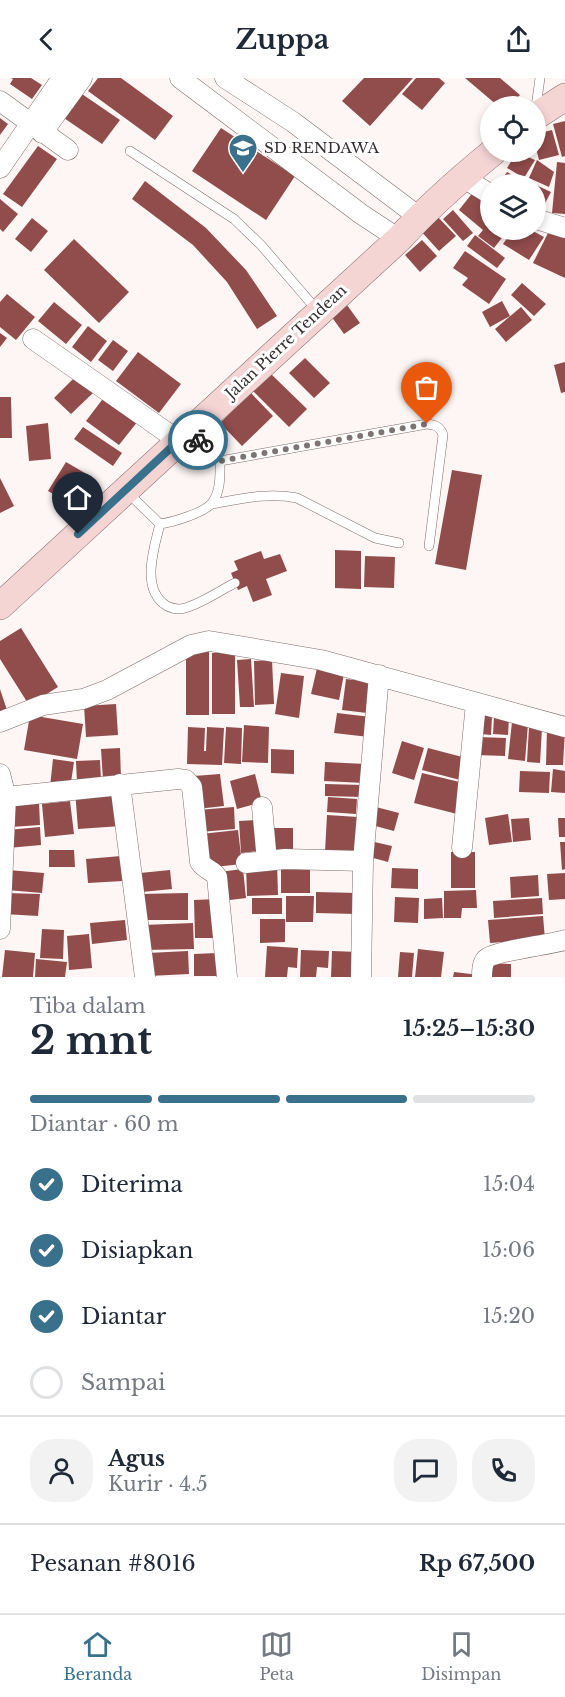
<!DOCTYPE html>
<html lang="id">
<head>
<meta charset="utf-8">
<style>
	:root { --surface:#fff; --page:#f2f2f3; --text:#1f2937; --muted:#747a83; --line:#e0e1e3; --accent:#39708b }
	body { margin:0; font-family:"Libre Baskerville",serif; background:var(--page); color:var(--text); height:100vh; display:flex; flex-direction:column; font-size:22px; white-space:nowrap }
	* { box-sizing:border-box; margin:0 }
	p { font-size:20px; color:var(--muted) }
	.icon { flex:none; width:33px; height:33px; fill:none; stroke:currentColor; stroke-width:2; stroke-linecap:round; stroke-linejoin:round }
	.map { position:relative; height:899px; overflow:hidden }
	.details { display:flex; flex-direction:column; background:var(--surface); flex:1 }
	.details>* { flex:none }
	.fabs { position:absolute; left:480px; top:18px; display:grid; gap:12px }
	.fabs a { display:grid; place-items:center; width:66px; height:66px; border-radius:50%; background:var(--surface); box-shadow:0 3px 9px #0003; font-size:30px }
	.pin { position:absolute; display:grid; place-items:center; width:51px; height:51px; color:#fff; margin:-62px -26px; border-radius:50% 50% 50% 0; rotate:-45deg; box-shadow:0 0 6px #0007 }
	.pin .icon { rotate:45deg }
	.courier { position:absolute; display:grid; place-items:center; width:60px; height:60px; margin:-30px; border:4px solid #39708b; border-radius:50%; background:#fff; color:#222; box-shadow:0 2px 8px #0007 }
	.headline em { font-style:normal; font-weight:700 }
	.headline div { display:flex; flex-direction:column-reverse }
	.headline { display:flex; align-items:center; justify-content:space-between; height:102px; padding:0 30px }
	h1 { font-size:39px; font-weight:700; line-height:45px }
	.bar { display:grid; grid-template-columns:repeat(4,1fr); gap:9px 6px; align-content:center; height:72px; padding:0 30px }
	.bar i { height:8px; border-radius:4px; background:var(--line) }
	.bar .active { background:var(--accent) }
	.bar p { grid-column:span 4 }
	.line { display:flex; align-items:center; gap:15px; padding:0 30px; border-top:2px solid var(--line) }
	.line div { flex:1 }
	.round { display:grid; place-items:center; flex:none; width:63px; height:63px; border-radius:24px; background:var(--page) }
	ol { padding:0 30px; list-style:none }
	li { display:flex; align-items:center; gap:18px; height:66px }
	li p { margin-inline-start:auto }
	li .icon { padding:6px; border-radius:50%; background:var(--accent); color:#fff; stroke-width:4 }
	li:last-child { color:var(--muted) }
	li i { width:33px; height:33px; border:3px solid var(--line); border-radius:50% }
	header { display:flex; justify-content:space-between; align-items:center; height:78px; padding:0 30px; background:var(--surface); font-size:27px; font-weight:700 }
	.menu { display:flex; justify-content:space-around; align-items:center; height:84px; border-top:2px solid var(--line); background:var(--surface); font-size:16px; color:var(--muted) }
	.menu a { display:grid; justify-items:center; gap:3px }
	.menu .active { color:var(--accent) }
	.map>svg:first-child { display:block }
	.building { fill:#914c4c }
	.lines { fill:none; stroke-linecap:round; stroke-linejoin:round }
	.lane-casing { stroke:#7f6c6b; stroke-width:10 }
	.street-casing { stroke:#7f6c6b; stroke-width:21 }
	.secondary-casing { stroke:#7f6c6b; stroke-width:28 }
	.lane { stroke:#fff; stroke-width:9 }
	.street { stroke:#fff; stroke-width:20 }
	.secondary { stroke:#f5d4d4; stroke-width:27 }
	.done { stroke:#7d7574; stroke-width:6; stroke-dasharray:0 10.8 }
	.route { stroke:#39708b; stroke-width:8 }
	.labels { text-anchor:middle; stroke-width:6; stroke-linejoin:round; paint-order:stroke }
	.poi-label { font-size:15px; fill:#372f2f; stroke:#fff; text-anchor:start }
	.street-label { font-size:15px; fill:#372f2f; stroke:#fff }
</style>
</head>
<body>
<header><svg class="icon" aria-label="back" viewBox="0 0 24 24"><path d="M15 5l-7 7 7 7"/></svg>Zuppa<svg class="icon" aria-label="share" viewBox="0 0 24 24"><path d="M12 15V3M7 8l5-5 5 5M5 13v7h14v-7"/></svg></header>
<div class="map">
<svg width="565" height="899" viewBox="0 0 565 899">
	<rect width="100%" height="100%" fill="#fef6f5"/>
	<path class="building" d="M11 0H31L42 7 32 21 10 6 13 1Z
		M98 0H121L173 38 155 62 88 13Z
		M364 0H413L370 48 342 23Z
		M416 0H439L445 5 422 32 402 16Z
		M465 0H500L520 17 510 28H498Z
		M79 14 120 42 102 66 61 38Z
		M0 40 8 46 0 57Z
		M565 43V78L562 79 553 46Z
		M221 50 295 98 266 142 192 93Z
		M552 52 559 77 539 82 536 70V56Z
		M38 68 57 81 22 129 3 116Z
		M517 74 535 82 524 100 507 90Z
		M537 82 554 94 549 109 529 100Z
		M557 84 565 85V136L552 135Z
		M507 94 524 104 523 106H499Z
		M145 103 206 150 246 192 277 238 257 251 227 204 193 167 132 121Z
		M536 107 551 114 541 133 536 130Z
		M474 113 490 126V152H508L494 170 478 158 483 152 459 132Z
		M0 121 18 136 3 154 0 151Z
		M453 132 473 155 463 163 443 141Z
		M436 137 456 158 439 173 419 151Z
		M32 140 48 153 31 174 15 161Z
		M550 151 565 158V200L533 185Z
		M513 152H531L544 159 529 182 503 166Z
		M475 157 505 180 497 190 467 168Z
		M74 161 129 214 99 245 44 192Z
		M422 162 437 178 420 194 405 177Z
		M465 173 506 201 489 226 462 207 468 200 453 190Z
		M522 205 546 226 534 238 511 217Z
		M7 216 35 239 16 262 0 249V224Z
		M502 223 510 238 490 249 482 234Z
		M54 224 82 247 66 266 38 243Z
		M347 227 360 245 344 256 331 238Z
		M521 229 532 242 506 264 495 251Z
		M88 248 107 263 91 284 72 269Z
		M0 255 7 260 0 269Z
		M113 262 128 273 113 293 98 282Z
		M138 274 181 306 159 335 116 303Z
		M305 280 330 305 314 320 289 295Z
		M565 284V314L561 315 554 287Z
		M270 295 307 331 289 349 252 312Z
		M77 297 94 314 71 336 54 320Z
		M251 315 273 338 242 368 220 345Z
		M105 318 138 343 119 367 86 343Z
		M0 319H11L12 360H0Z
		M48 345 51 381 29 383 26 348Z
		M83 349 122 375 113 388 74 361Z
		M66 384 90 398 72 427 48 413Z
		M452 392 482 397 466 492 435 486Z
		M0 400 14 428 0 435Z
		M335 472 361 473V511L335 510Z
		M261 473 264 481 280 476 287 493 266 501 272 517 253 524 247 508 238 512 231 495 238 492 234 483Z
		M365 478 395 479 394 510 364 509Z
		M21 550 58 609 29 627 0 581V563Z
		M186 571H209V637H186Z
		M212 575H235V636H212Z
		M251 581 254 629H240L237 582Z
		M272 582 274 626 255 627 254 583Z
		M317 590 344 596 339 622 311 616Z
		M281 595 304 598 299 640 275 636Z
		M346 601 372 604 367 635 342 632Z
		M0 611 7 632 0 634Z
		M116 626 118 657 86 659 84 628Z
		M337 635 371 639 369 659 334 655Z
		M30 637 83 646 77 681 24 672Z
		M482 638H492L491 657 481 656Z
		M494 639H509L508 657 493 656Z
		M512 644 528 646 525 683 508 681Z
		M244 647 269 649 268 685 242 684Z
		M188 649 205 650 204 673H206L207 649 224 650 222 687 187 686Z
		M226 649 242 650 241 686 224 685Z
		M529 649 542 650 540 685 527 684Z
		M547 651 565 652 563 687H546Z
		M478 659 506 660 505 678 477 677Z
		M402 663 424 670 414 702 392 695Z
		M120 670 121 701 103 702 101 671Z
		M428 670 466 680 460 702 422 692Z
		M271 671 294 672V696L271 695Z
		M53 681 74 684 70 711 50 709Z
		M100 682 101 702 77 704 76 683Z
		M325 684 365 686 364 705 324 703Z
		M553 691 565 693V715L551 714Z
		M520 693 550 694 549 715 519 714Z
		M422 695 464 705 457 736 414 725Z
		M220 696 224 728 197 731 194 698Z
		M255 696 262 724 237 731 230 703Z
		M325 706 363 707 362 719 325 718Z
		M118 709 121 748 78 751 75 712Z
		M328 719 357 721 356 736 327 734Z
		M70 723 74 756 45 759 42 726Z
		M39 724 40 747 11 749 9 726Z
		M372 728 399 735 394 753 368 746Z
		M234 729 235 751 200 754 198 732Z
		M508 736 512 764 489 767 485 740Z
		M327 737 358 739 357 775 325 774Z
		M529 740 531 762 513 764 511 741Z
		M558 740H565V759H559Z
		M257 742 259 773 241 775 239 743Z
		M40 749 41 767 8 770 7 752Z
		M268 750H293V775L268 776Z
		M238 752 242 786 205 790 201 756Z
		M370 763 392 768 388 784 366 778Z
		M560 764H565V791L562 792Z
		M49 772H74L75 789H49Z
		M451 774H475V810H451Z
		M121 778 123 803 88 805 86 781Z
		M281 784H310V815H281Z
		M277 785 278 817 247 818 246 786Z
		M392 790 418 791V811L391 810Z
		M243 791 246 820 222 823 219 794Z
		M8 792 44 795 42 815 7 812Z
		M170 792 172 811 142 814 140 795Z
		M565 795V821L549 822 547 796Z
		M538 797 539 818 511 820 510 799Z
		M476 812 477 830H462L461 840H444V813Z
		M316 814 357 815 356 836 316 835Z
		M5 815 40 816 38 838 4 836Z
		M188 815V842H140V816Z
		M286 818H314L313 844H286Z
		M395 819 419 820 418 845 394 844Z
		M252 820H282V836H252Z
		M442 820 443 840 424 841V821Z
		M542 820 543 836 494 840 493 823Z
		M217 821 218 860H195L194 822Z
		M543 838 545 861 490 865 488 842Z
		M260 841H285V864L260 865Z
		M125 842 127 862 92 866 90 845Z
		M193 845 194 871 144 872 143 847Z
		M42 851 64 852 63 881 40 880Z
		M89 856 92 890 69 892 67 858Z
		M267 868 298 870 297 890 288 889 287 899H265Z
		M418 871 444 874 441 899H415Z
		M5 872 35 875 33 899H2Z
		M301 872 329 873 328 890 317 889 316 899H300Z
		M188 873 189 896 149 898 148 875Z
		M332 873 359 874 358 899H331Z
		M400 874 414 875 412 899H398Z
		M217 875 218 898H194V876Z
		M36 881 67 884 65 899H35Z
		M487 885 511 886V899H487Z
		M454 894 479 897V899H453Z"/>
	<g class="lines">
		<g class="lane-casing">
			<path id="lane" d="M536 29 540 0
				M130 73 234 141 261 167 317 232
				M220 383 427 346C435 347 440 348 443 357L429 468
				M127 414 160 446C173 444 204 435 212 425 221 413 220 397 220 383L191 355
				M212 426C240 421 269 414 297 420L375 460 399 465
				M160 446C154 470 140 512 167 528 173 531 179 532 185 530 202 525 219 513 235 505"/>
		</g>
		<g class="street-casing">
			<path id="street" d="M180 0 361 136 399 161
				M225 0 293 44 419 139
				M0 23 68 72
				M42 55 82 0
				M0 90 62 0
				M462 99 490 116
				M536 141 565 150
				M33 261 179 363
				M0 644 43 627 83 621 107 612 191 567 209 563 321 582 565 649
				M0 696 6 719 0 851
				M120 706 145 899
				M6 719 178 701 186 702 192 709 200 784C205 792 213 792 217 799L227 899
				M262 729 267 783
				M462 770 476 625
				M246 785 285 781 363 783
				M361 899 363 783 379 597
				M482 899C482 893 482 886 486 881 494 873 549 867 565 862"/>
		</g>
		<g class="secondary-casing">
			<path id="secondary" d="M536 38 565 19
				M0 528 399 161C428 129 460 101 493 74"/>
		</g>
		<use href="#lane" class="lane"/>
		<use href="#street" class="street"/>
		<use href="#secondary" class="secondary"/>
	</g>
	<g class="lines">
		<path class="done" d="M198 362 220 383 427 346"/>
		<path class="route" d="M78 456 189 353 198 362"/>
	</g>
	<defs>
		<g id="school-pin" transform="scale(1.5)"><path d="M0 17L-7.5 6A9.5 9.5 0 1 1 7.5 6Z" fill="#39708b" stroke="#fff"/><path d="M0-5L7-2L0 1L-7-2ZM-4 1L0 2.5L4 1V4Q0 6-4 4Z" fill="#fff"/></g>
	</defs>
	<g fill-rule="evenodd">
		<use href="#school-pin" x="243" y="70"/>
	</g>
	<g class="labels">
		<g class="poi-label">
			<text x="264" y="75">SD RENDAWA</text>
		</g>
		<g class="street-label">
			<text transform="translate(286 264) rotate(-43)" y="5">Jalan Pierre Tendean</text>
		</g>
	</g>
</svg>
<div class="fabs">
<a><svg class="icon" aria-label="locate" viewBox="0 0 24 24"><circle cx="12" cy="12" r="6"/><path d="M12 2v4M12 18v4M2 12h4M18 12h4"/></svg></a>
<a><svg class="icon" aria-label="layers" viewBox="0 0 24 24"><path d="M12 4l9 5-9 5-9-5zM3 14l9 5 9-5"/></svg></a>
</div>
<div class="pin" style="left:427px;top:346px;background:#ea580c"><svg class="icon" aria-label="bag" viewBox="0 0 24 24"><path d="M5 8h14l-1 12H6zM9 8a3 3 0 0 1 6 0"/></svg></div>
<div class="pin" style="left:78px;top:456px;background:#1f2937"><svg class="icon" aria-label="home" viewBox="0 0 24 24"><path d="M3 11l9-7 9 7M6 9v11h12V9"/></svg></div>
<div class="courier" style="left:198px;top:362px"><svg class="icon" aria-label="bike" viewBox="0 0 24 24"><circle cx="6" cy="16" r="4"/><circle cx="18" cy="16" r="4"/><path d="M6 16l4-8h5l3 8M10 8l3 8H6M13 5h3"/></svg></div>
</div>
<section class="details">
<div class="headline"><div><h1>2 mnt</h1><p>Tiba dalam</p></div><em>15:25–15:30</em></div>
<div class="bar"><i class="active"></i><i class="active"></i><i class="active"></i><i></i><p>Diantar · 60 m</p></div>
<ol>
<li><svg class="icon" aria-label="check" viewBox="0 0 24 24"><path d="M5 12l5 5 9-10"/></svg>Diterima<p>15:04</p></li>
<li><svg class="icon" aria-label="check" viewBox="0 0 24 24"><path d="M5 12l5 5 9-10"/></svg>Disiapkan<p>15:06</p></li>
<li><svg class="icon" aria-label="check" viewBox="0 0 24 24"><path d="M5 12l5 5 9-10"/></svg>Diantar<p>15:20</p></li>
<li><i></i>Sampai</li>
</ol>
<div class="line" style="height:108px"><a class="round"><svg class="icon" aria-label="person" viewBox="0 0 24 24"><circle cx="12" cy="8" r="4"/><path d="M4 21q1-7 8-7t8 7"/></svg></a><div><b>Agus</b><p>Kurir · 4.5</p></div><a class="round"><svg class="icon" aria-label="chat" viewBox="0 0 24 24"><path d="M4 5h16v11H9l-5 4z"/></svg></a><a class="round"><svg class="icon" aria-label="phone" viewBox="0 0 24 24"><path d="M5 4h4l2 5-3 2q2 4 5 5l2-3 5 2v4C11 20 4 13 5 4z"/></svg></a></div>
<div class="line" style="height:78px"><div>Pesanan #8016</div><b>Rp 67,500</b></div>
</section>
<nav class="menu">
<a class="active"><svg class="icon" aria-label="home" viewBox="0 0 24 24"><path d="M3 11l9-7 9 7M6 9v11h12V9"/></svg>Beranda</a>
<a><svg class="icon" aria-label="map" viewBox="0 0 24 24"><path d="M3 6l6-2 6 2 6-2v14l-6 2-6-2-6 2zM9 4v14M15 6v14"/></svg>Peta</a>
<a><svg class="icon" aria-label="saved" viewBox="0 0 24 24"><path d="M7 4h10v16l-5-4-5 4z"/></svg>Disimpan</a>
</nav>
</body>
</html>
